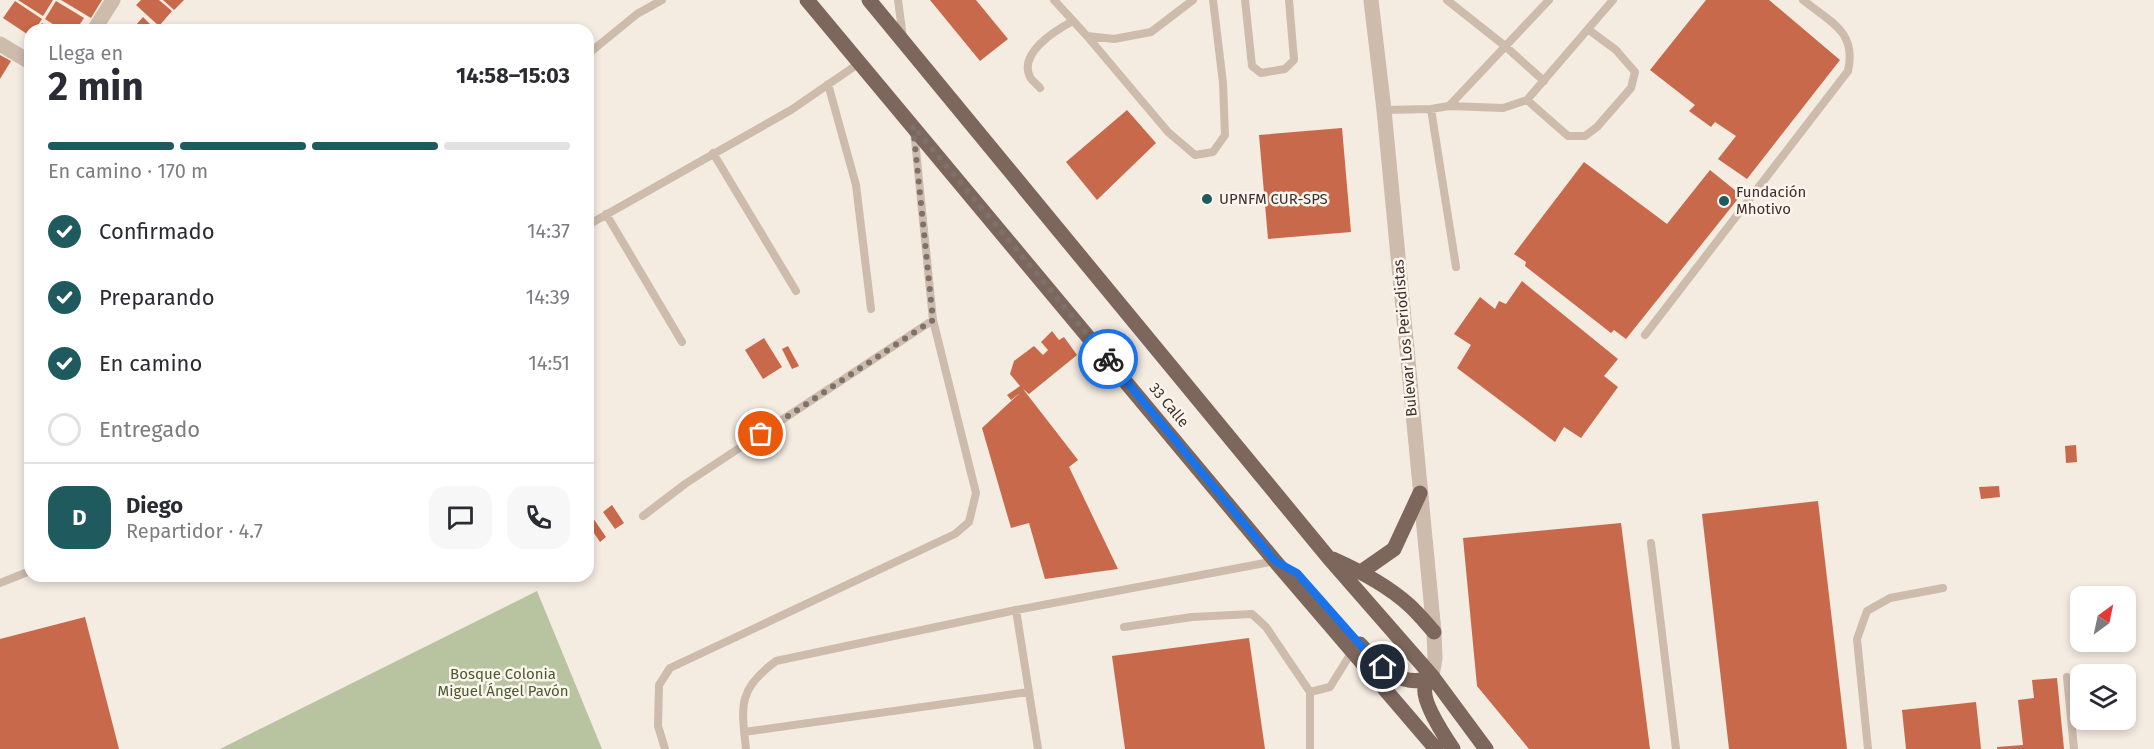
<!DOCTYPE html>
<html lang="es">
<head>
<meta charset="utf-8">
<style>
	:root { --surface:#fff; --page:#f7f7f7; --text:#2b2b33; --muted:#7c7c81; --line:#e1e1e2; --accent:#1f5a5e }
	body { margin:0; font-family:"Fira Sans",sans-serif; background:var(--page); color:var(--text); height:100vh; display:flex; flex-direction:column; font-size:22px; white-space:nowrap }
	* { box-sizing:border-box; margin:0 }
	p { font-size:20px; color:var(--muted) }
	.icon { flex:none; width:33px; height:33px; fill:none; stroke:currentColor; stroke-width:2; stroke-linecap:round; stroke-linejoin:round }
	.map { position:relative; flex:1; overflow:hidden }
	.panel { position:absolute; left:24px; top:24px; width:570px; height:558px; display:flex; flex-direction:column; background:var(--surface); border-radius:18px; box-shadow:0 3px 9px #0003 }
	.panel>* { flex:none }
	.needle { width:39px; rotate:33deg }
	.fabs { position:absolute; left:2070px; top:586px; display:grid; gap:12px }
	.fabs a { display:grid; place-items:center; width:66px; height:66px; border-radius:12px; background:var(--surface); box-shadow:0 3px 9px #0003; font-size:30px }
	.pin { position:absolute; display:grid; place-items:center; width:51px; height:51px; color:#fff; margin:-26px; border:3px solid #fff; border-radius:50%; box-shadow:0 2px 6px #0007 }
	.courier { position:absolute; display:grid; place-items:center; width:60px; height:60px; margin:-30px; border:4px solid #1a73e8; border-radius:50%; background:#fff; color:#222; box-shadow:0 2px 8px #0007 }
	.overview em { font-style:normal; font-weight:700 }
	.overview div { display:flex; flex-direction:column-reverse }
	.overview { display:flex; align-items:center; justify-content:space-between; height:102px; padding:0 24px }
	h1 { font-size:39px; font-weight:700; line-height:45px }
	.bar { display:grid; grid-template-columns:repeat(4,1fr); gap:9px 6px; align-content:center; height:72px; padding:0 24px }
	.bar i { height:8px; border-radius:4px; background:var(--line) }
	.bar .active { background:var(--accent) }
	.bar p { grid-column:span 4 }
	.line { display:flex; align-items:center; gap:15px; padding:0 24px; border-top:2px solid var(--line) }
	.line div { flex:1 }
	.round { display:grid; place-items:center; flex:none; width:63px; height:63px; border-radius:18px; background:var(--page) }
	ol { padding:0 24px; list-style:none }
	li { display:flex; align-items:center; gap:18px; height:66px }
	li p { margin-inline-start:auto }
	li .icon { padding:6px; border-radius:50%; background:var(--accent); color:#fff; stroke-width:4 }
	li:last-child { color:var(--muted) }
	li i { width:33px; height:33px; border:3px solid var(--line); border-radius:50% }
	.map>svg:first-child { display:block }
	.green { fill:#b8c4a0 }
	.building { fill:#c8694b }
	.lines { fill:none; stroke-linecap:round; stroke-linejoin:round }
	.lane { stroke:#cdbbac; stroke-width:8 }
	.street { stroke:#cdbbac; stroke-width:15 }
	.primary { stroke:#7d675c; stroke-width:15 }
	.done { stroke:#7c716b; stroke-width:6; stroke-dasharray:0 10.8 }
	.route { stroke:#1a73e8; stroke-width:8 }
	.poi-dot { fill:#1f5a5e; stroke:#fbf5ee; stroke-width:2 }
	.labels { text-anchor:middle; stroke-width:5; stroke-linejoin:round; paint-order:stroke }
	.poi-label { font-size:15px; fill:#3b302b; stroke:#fbf5ee; text-anchor:start }
	.street-label { font-size:15px; fill:#3b302b; stroke:#fbf5ee }
	.park-label { font-size:15px; fill:#4a5a2e; stroke:#fbf5ee }
</style>
</head>
<body>
<div class="map">
<svg width="2154" height="749" viewBox="0 0 2154 749">
	<rect width="100%" height="100%" fill="#f4ebe1"/>
	<path class="green" d="M537 591 602 749H220Z"/>
	<path class="building" d="M18 0H53L43 16Z
		M61 0H102L91 18Z
		M141 0H159L172 11 159 26 136 5Z
		M163 0H184L174 10Z
		M930 0H976L1008 39 980 61Z
		M1706 0H1769L1840 60 1747 179 1718 159 1736 136 1715 122 1711 127 1689 111 1695 105 1650 70Z
		M15 1 42 19 35 30H30V36L3 18Z
		M56 1 84 18 76 30H62L45 19Z
		M143 17 152 26 148 30H140L135 26Z
		M42 23 52 30H38Z
		M0 55 11 61 0 79Z
		M1127 110 1156 143 1097 200 1066 162Z
		M1342 128 1351 232 1268 239 1259 135Z
		M1584 162 1667 224 1710 170 1741 195 1626 339 1614 330 1611 333 1525 266 1526 262 1514 254Z
		M1522 281 1618 359 1604 376 1618 387 1581 438 1564 427 1555 442 1457 368 1471 345 1454 334 1480 297 1495 309 1499 301 1506 304Z
		M1052 331 1059 340 1064 337 1077 355 1029 394 1023 389 1078 460 1069 467 1118 569 1045 579 1029 523 1011 528 982 428 1020 393 1011 400 1007 395 1020 386 1010 374 1014 361 1034 346 1043 355 1048 350 1041 342Z
		M764 338 782 367 763 379 745 350Z
		M788 346 799 366 792 369 782 349Z
		M2076 445 2077 462 2066 463 2065 446Z
		M1999 486 2000 497 1981 499 1979 487Z
		M1818 501 1847 749H1729L1702 514Z
		M612 505 624 523 615 529 603 512Z
		M593 518 606 537 600 542 588 524V521Z
		M1621 523 1650 749H1529L1477 686 1463 538Z
		M588 534 594 544 588 548Z
		M85 617 119 749H0V639Z
		M1249 638 1265 749H1125L1112 656Z
		M2057 678 2064 749H1997V747L2023 745 2018 700 2034 698 2032 680Z
		M1976 702 1981 749H1906L1902 710Z"/>
	<g class="lines">
		<path class="lane" d="M898 0 903 38
			M1054 0 1087 36 1114 39 1151 32 1193 0
			M1245 0 1252 66 1261 73 1285 69 1294 60 1289 0
			M1447 0 1505 46 1544 81
			M1087 36 1168 132 1195 155 1213 152 1225 135 1223 83 1213 0
			M588 54 637 14 662 0
			M828 84 856 185 871 309
			M1040 88C1038 85 1032 81 1030 77 1018 53 1056 30 1073 21
			M1527 100 1568 136H1585L1597 127 1631 88 1635 72 1616 50 1589 30
			M1449 106 1549 0
			M1431 109 1456 267
			M1384 110 1431 109 1449 106 1503 108 1527 100 1613 0
			M713 153 796 291
			M606 214 682 342
			M588 225 791 110 858 64
			M1645 335 1848 71C1857 31 1830 22 1803 0
			M643 516 685 484 933 320
			M1651 543 1676 749
			M0 583 30 571
			M1016 610 1038 749
			M1124 627 1192 617 1252 614 1266 627 1310 692 1330 687 1353 650
			M2067 677 2074 749
			M1310 692V749
			M744 732 1029 692
			M665 749 658 726 659 685 670 668 955 534 969 522 976 493 933 320 914 130
			M746 749C741 705 738 689 776 661L1016 610 1275 561
			M1868 749 1857 639 1867 611 1890 598 1943 588"/>
		<path class="street" d="M1371 0 1384 110 1434 632 1435 658 1432 676
			M94 30 113 0
			M0 44 30 62"/>
		<path class="primary" d="M807 0 1275 561 1436 749
			M869 0 1328 557 1432 676 1486 749
			M1333 559C1360 571 1387 585 1409 605 1418 613 1426 623 1434 632
			M1361 572 1394 549 1420 493
			M1360 644C1377 664 1405 692 1432 676
			M1432 676C1430 680 1426 684 1425 688 1422 702 1445 737 1453 749"/>
	</g>
	<g class="lines">
		<path class="done" d="M761 434 933 320 913 126 1108 359"/>
		<path class="route" d="M1108 359 1275 561 1297 573 1372 658 1383 667"/>
	</g>
	<g class="poi-dot">
		<circle cx="1207" cy="199" r="6"/>
		<circle cx="1724" cy="201" r="6"/>
	</g>
	<g class="labels">
		<g class="poi-label">
			<text x="1736" y="197">Fundación<tspan x="1736" dy="17">Mhotivo</tspan></text>
			<text x="1219" y="204">UPNFM CUR-SPS</text>
		</g>
		<g class="street-label">
			<text transform="translate(1405 338) rotate(-95)" y="5">Bulevar Los Periodistas</text>
			<text transform="translate(1169 405) rotate(50)" y="5">33 Calle</text>
		</g>
		<g class="park-label">
			<text x="503" y="679">Bosque Colonia<tspan x="503" dy="17">Miguel Ángel Pavón</tspan></text>
		</g>
	</g>
</svg>
<div class="fabs">
<a><svg class="needle" viewBox="-14 -14 28 28"><path d="M0-13l5 13h-10z" fill="#e53935"/><path d="M0 13l5-13h-10z" fill="#7c7c81"/></svg></a>
<a><svg class="icon" aria-label="layers" viewBox="0 0 24 24"><path d="M12 4l9 5-9 5-9-5zM3 14l9 5 9-5"/></svg></a>
</div>
<div class="pin" style="left:761px;top:434px;background:#ea580c"><svg class="icon" aria-label="bag" viewBox="0 0 24 24"><path d="M5 8h14l-1 12H6zM9 8a3 3 0 0 1 6 0"/></svg></div>
<div class="pin" style="left:1383px;top:667px;background:#1f2937"><svg class="icon" aria-label="home" viewBox="0 0 24 24"><path d="M3 11l9-7 9 7M6 9v11h12V9"/></svg></div>
<div class="courier" style="left:1108px;top:359px"><svg class="icon" aria-label="bike" viewBox="0 0 24 24"><circle cx="6" cy="16" r="4"/><circle cx="18" cy="16" r="4"/><path d="M6 16l4-8h5l3 8M10 8l3 8H6M13 5h3"/></svg></div>
<section class="panel">
<div class="overview"><div><h1>2 min</h1><p>Llega en</p></div><em>14:58–15:03</em></div>
<div class="bar"><i class="active"></i><i class="active"></i><i class="active"></i><i></i><p>En camino · 170 m</p></div>
<ol>
<li><svg class="icon" aria-label="check" viewBox="0 0 24 24"><path d="M5 12l5 5 9-10"/></svg>Confirmado<p>14:37</p></li>
<li><svg class="icon" aria-label="check" viewBox="0 0 24 24"><path d="M5 12l5 5 9-10"/></svg>Preparando<p>14:39</p></li>
<li><svg class="icon" aria-label="check" viewBox="0 0 24 24"><path d="M5 12l5 5 9-10"/></svg>En camino<p>14:51</p></li>
<li><i></i>Entregado</li>
</ol>
<div class="line" style="height:108px"><b class="round" style="background:var(--accent);color:#fff">D</b><div><b>Diego</b><p>Repartidor · 4.7</p></div><a class="round"><svg class="icon" aria-label="chat" viewBox="0 0 24 24"><path d="M4 5h16v11H9l-5 4z"/></svg></a><a class="round"><svg class="icon" aria-label="phone" viewBox="0 0 24 24"><path d="M5 4h4l2 5-3 2q2 4 5 5l2-3 5 2v4C11 20 4 13 5 4z"/></svg></a></div>
</section>
</div>
</body>
</html>
